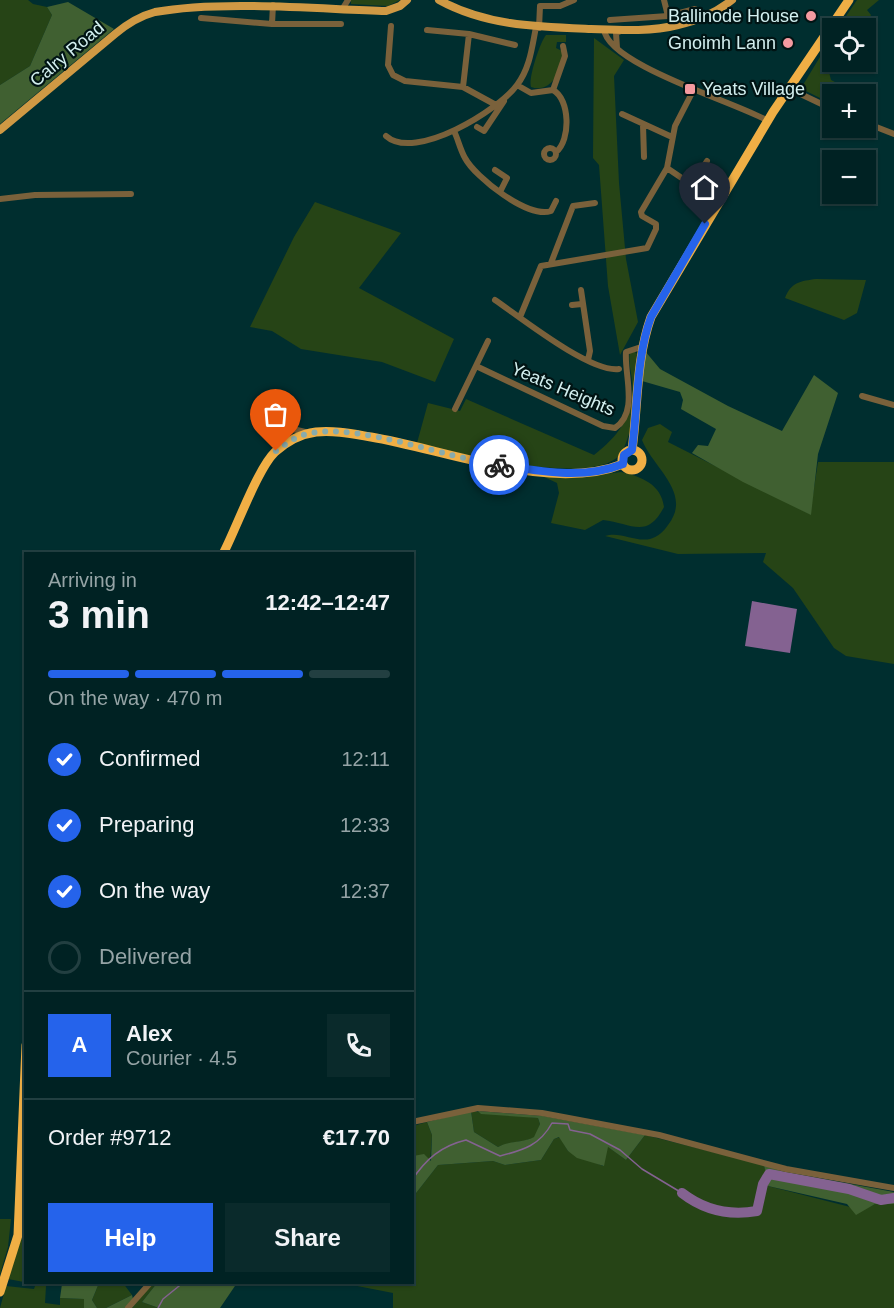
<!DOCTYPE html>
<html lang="en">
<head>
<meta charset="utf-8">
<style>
	:root { --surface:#002223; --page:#0a2a2b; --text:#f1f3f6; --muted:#95a4a6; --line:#223f41; --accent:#2563eb }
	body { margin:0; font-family:Helvetica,sans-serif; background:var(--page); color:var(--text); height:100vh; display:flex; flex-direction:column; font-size:22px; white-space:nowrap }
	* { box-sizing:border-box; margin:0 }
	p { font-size:20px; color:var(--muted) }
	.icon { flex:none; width:33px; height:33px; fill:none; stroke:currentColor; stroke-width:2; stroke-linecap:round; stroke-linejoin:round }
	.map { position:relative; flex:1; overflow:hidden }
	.side { position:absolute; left:24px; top:552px; width:390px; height:732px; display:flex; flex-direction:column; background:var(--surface); border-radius:0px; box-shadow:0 2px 4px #0004,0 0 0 2px var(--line) }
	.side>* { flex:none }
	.controls { position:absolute; left:822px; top:18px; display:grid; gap:12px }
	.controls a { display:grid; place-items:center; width:54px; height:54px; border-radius:0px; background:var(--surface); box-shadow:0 2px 4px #0004,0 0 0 2px var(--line); font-size:30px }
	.pin { position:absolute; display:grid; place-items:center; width:51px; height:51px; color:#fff; margin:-62px -26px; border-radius:50% 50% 50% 0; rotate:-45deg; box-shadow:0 0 6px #0007 }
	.pin .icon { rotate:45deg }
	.courier { position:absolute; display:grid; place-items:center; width:60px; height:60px; margin:-30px; border:4px solid #2563eb; border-radius:50%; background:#fff; color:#222; box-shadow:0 2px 8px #0007 }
	.overview em { font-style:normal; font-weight:600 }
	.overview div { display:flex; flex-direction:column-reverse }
	.overview { display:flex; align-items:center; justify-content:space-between; height:102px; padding:0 24px }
	h1 { font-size:39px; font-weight:600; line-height:45px }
	.bar { display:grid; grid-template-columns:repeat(4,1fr); gap:9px 6px; align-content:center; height:72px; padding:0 24px }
	.bar i { height:8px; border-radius:4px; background:var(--line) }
	.bar .current { background:var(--accent) }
	.bar p { grid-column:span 4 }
	.line { display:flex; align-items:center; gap:15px; padding:0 24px; border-top:2px solid var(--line) }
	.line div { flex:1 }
	.round { display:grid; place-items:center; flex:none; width:63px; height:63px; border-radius:0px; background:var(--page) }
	ol { padding:0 24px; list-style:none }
	li { display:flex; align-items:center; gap:18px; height:66px }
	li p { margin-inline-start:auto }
	li .icon { padding:6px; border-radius:50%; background:var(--accent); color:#fff; stroke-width:4 }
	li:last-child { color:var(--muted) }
	li i { width:33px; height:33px; border:3px solid var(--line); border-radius:50% }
	.action { display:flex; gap:12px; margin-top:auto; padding:12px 24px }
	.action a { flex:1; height:69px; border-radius:0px; background:var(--accent); color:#fff; font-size:24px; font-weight:600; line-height:69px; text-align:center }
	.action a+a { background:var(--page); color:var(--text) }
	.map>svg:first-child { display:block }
	.green { fill:#264416 }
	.forest { fill:#406031 }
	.water { fill:#846291 }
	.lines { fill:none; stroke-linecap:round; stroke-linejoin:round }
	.stream { stroke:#846291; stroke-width:1.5 }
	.river { stroke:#846291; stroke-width:10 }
	.minor { stroke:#7a613b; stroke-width:6 }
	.major { stroke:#cf9944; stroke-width:8 }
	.highway { stroke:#f0af45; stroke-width:9 }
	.done { stroke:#88abac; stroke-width:6; stroke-dasharray:0 10.8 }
	.route { stroke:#2563eb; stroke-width:8 }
	.poi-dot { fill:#f49aa0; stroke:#001414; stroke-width:2 }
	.labels { text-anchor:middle; stroke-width:4.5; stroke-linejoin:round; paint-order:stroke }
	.poi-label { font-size:18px; fill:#d2efef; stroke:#001414; text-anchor:end }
	.street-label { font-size:18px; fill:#d2efef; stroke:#001414 }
</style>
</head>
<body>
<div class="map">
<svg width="894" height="1308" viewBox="0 0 894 1308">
	<rect width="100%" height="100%" fill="#002e2f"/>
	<path class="green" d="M0 0H28L33 4 47 7 52 15 30 66 0 85Z
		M351 0H400L388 6 351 4Z
		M857 0H879L867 10 871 15C865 28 851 29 838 28Z
		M546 35H566V42H557L556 48 562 51C564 69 551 94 531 87 528 79 540 42 546 35Z
		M832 37V62H836L829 72 831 80 837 83 845 94H832V104L806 91 803 85Z
		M594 38 624 60 614 76 619 183 626 259 638 322 620 355 608 286 599 165 593 158Z
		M315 202 401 233 359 288 454 339 435 382 382 362 301 349 272 331 250 327 294 237Z
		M816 279 866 280 857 313 844 320 785 298C791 282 801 281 816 279Z
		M634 351 637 354C636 381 636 429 621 453 597 489 454 452 417 443L428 403 460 411 466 399 594 455C620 435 635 414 632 380 631 370 628 362 630 352Z
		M660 424 672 432 668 442 810 514 818 462H894V664L846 656 834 648 793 588 763 562 766 553 678 554 605 536C620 531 634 542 650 539 658 537 664 531 668 525 693 493 653 468 642 440L648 428Z
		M621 472C642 477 661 484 664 507 647 540 631 523 603 520L585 530 551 523 559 493 557 483 538 474 575 478Z
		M471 1111 538 1118 540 1124 535 1137C523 1143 511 1141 498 1147L474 1132Z
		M427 1122 432 1135 430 1162 413 1156V1126Z
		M645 1135 764 1165 768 1186 862 1210 875 1204H894V1308H393V1293L342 1283 412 1282 413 1197 438 1165 493 1161 505 1165 541 1160 554 1139 560 1137 568 1151 603 1166 607 1146 626 1160Z
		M25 1196 26 1273 24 1282 8 1279 23 1233Z
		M0 1219H11L8 1247 0 1274Z
		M36 1283H66L46 1286 45 1303 60 1305V1298L84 1299V1308H0L6 1286 34 1289Z
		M99 1283H123L132 1295 106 1308H97L92 1300Z
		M153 1283H157L142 1302 159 1308H132Z"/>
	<path class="forest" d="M68 2 114 29 0 124V85L30 66 52 15 47 7Z
		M645 351 660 369 728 406 782 431 814 375 838 393 818 454 811 515 743 482 692 453 698 445 708 446 716 429 681 409 683 400 680 392 642 381Z
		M471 1111 474 1132 498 1147C512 1140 523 1143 534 1137L540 1124 538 1118 481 1114 478 1111 543 1116 645 1135 626 1160 608 1147 604 1166 577 1158 568 1151 559 1137 554 1139 541 1160 505 1165 493 1161 438 1165 413 1197V1156L424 1154 431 1161 432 1135 427 1122Z
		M764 1165 785 1172 894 1192V1204H875L856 1215 847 1204 768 1186Z
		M66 1282 99 1283 92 1300 97 1308H84V1299L60 1298 62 1284Z
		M157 1283V1282L237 1283 220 1308H159L142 1302Z
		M132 1295 133 1299 125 1308H106Z"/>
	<path class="water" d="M752 601 797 609 790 653 745 646Z"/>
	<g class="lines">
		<path class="stream" d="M412 1180C426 1159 441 1146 466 1140L500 1156C524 1150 540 1145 552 1123L568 1124 570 1130 590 1134 620 1150 642 1169 682 1193
			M158 1308 163 1299 184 1282"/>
		<path class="river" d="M682 1193C704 1210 729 1216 757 1211L763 1184 769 1174 849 1189 881 1200 894 1198"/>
		<path class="minor" d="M664 0 668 16 695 9
			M343 8 348 0
			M201 18 272 24H341
			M610 20 668 16
			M272 24 273 5
			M391 26 388 65 393 75 405 81 463 87 496 105
			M539 28 540 6H560L574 0
			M604 29C607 65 738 103 768 121
			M427 30 469 34 515 45
			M617 48 616 33 623 30
			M517 85 531 93 553 90 565 56 563 46
			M463 87 469 34
			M790 89 832 109
			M553 90C570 99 571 140 556 152
			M622 114 672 137
			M866 123 894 134
			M643 125 644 157
			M477 127 484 131 504 101
			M454 131C458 139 460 149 465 158 475 177 528 219 551 211L556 201
			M386 136C415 162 499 110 517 85 530 68 532 47 536 27
			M544 154a6 6 0 1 1 12 0a6 6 0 1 1-12 0Z
			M667 168 692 185 707 161
			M495 170 507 178 500 192
			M0 199 35 195 131 194
			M551 263 573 206 595 203
			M581 290 590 351 588 360
			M495 300C520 317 590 373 619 369
			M572 305 582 304
			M520 317 541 266 647 248 656 229V224L642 216 641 212 667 168 675 126 694 89
			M476 366 603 426 615 428C639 412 624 375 626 352L641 347
			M862 396 894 405
			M455 409 488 341
			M276 451 281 426 309 433
			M412 1122 478 1108 542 1113 659 1135 786 1169 894 1188
			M128 1308 151 1282"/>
		<path class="major" d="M439 0C486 26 538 27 591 29 619 30 650 32 678 25 697 21 717 12 732 0
			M0 130 115 34C127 24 140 16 155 12 221 0 317 9 386 11L400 6 407 0"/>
		<path class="highway" d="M632 450C638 406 636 359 651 317L773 112 849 0
			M622 460a10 10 0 1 1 20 0a10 10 0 1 1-20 0Z
			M223 554C236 529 258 468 275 452 286 442 301 434 316 432 334 430 353 434 371 437 444 449 551 493 623 464
			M0 1292 18 1235 26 1045"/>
	</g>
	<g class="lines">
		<path class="done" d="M276 451C287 443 298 435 312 433 363 424 446 458 499 465"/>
		<path class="route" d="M499 465C539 471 583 480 623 464L624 455 632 450C638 406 636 358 651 317L705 224"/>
	</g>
	<g class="poi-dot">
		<circle cx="811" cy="16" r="6"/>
		<circle cx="788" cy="43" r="6"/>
		<rect x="684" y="83" width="12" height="12" rx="3"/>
	</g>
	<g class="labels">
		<g class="poi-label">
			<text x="799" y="22">Ballinode House</text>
			<text x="776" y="49">Gnoimh Lann</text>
			<text x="702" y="95" text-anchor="start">Yeats Village</text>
		</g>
		<g class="street-label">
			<text transform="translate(67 54) rotate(-40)" y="6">Calry Road</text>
			<text transform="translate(563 389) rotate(23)" y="6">Yeats Heights</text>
		</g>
	</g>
</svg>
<div class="controls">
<a><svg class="icon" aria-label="locate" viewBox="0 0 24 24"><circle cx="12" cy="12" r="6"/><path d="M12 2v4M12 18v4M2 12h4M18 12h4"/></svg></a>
<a>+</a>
<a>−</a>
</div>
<div class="pin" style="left:276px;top:451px;background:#ea580c"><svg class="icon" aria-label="bag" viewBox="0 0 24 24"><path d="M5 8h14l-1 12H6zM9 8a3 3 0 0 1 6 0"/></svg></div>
<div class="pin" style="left:705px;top:224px;background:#1f2937"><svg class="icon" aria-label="home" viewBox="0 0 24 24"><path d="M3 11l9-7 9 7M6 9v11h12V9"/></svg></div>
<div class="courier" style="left:499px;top:465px"><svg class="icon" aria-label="bike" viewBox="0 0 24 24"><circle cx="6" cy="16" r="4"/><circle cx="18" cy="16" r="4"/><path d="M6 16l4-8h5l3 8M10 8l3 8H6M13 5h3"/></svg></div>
<section class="side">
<div class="overview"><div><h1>3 min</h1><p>Arriving in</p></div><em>12:42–12:47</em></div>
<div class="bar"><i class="current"></i><i class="current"></i><i class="current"></i><i></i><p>On the way · 470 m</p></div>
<ol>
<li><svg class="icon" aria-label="check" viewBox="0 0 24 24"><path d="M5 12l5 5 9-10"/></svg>Confirmed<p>12:11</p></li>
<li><svg class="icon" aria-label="check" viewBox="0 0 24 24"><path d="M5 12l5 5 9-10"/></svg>Preparing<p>12:33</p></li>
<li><svg class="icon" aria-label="check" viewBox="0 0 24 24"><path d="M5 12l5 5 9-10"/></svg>On the way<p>12:37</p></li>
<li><i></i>Delivered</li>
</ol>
<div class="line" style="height:108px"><b class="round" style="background:var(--accent);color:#fff">A</b><div><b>Alex</b><p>Courier · 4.5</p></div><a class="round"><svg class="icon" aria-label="phone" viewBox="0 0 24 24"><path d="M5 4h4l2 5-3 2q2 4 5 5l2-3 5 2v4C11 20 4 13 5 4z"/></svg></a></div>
<div class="line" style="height:78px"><div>Order #9712</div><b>€17.70</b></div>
<div class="action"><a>Help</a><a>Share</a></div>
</section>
</div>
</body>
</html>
